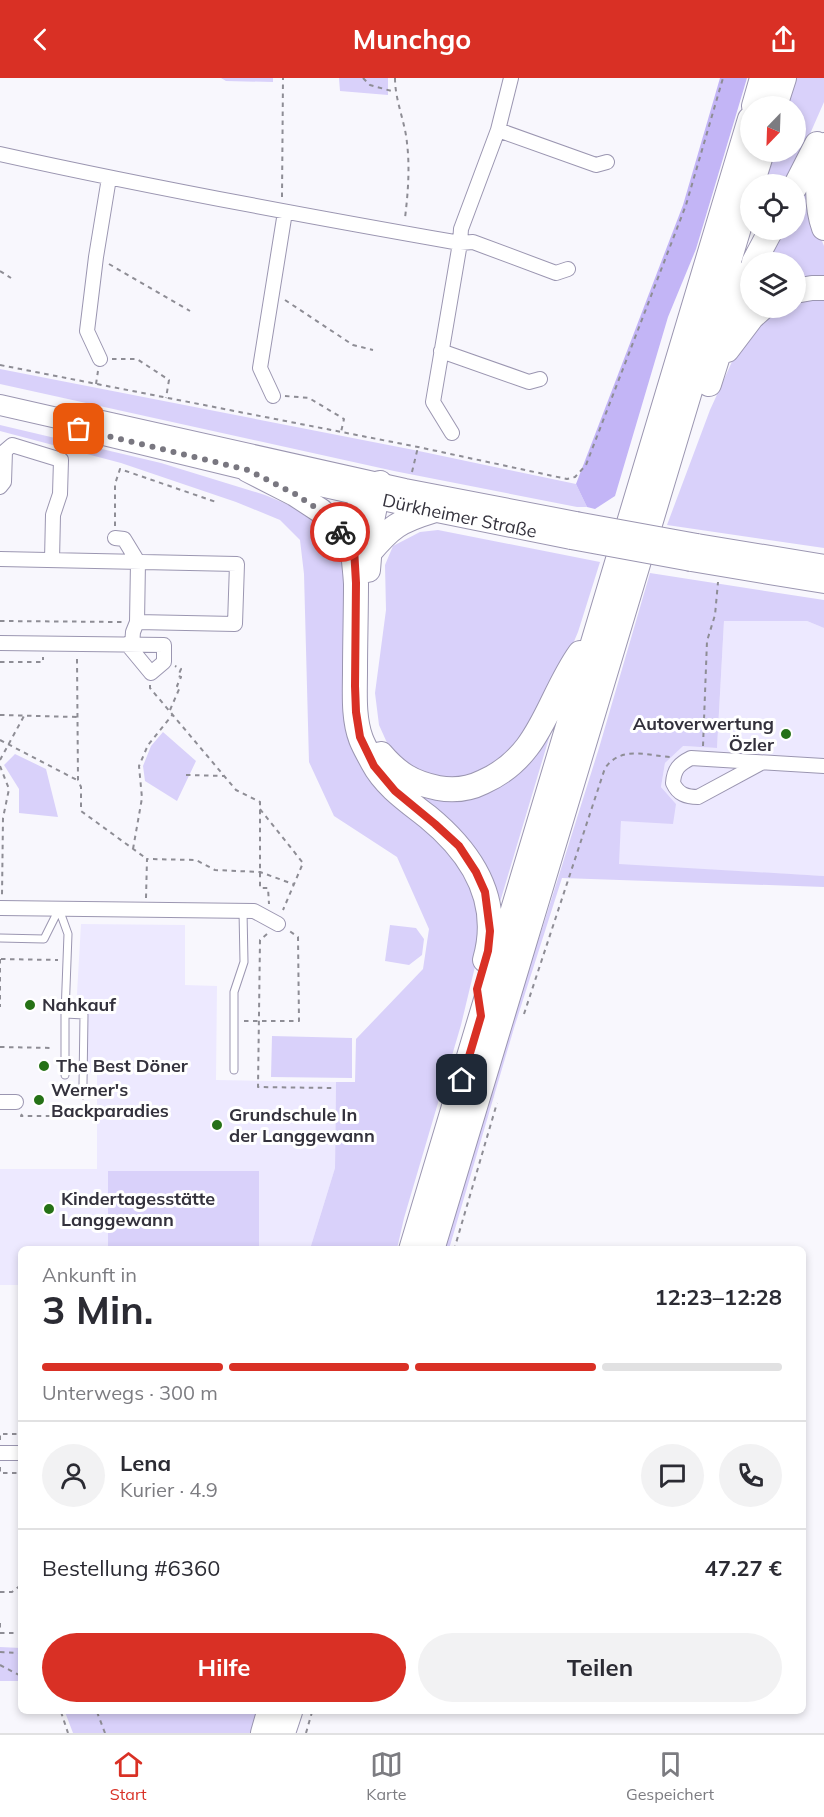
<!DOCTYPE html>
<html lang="de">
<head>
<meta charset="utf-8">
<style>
	:root { --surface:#fff; --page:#f2f2f3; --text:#2b2b33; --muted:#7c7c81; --line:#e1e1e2; --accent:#d93025 }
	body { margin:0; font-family:Mulish,sans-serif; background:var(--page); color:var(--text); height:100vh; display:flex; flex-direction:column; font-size:22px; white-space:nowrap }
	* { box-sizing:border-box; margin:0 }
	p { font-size:20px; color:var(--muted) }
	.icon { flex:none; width:33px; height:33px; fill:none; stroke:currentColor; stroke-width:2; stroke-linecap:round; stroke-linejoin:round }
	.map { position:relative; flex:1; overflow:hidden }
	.details { position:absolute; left:18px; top:1168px; width:788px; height:468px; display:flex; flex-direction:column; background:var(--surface); border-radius:9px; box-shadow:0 3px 9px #0003 }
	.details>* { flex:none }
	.needle { width:39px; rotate:203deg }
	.controls { position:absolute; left:740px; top:18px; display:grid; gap:12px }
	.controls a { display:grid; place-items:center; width:66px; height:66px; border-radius:50%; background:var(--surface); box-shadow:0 3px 9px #0003; font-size:30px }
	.pin { position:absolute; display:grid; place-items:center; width:51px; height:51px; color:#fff; margin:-26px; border-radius:12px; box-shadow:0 3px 9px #0006 }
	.courier { position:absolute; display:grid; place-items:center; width:60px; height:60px; margin:-30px; border:4px solid #d93025; border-radius:50%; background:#fff; color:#222; box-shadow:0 2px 8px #0007 }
	.headline em { font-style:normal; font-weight:700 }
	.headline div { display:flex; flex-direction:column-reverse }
	.headline { display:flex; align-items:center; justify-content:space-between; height:102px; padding:0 24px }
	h1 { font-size:39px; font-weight:700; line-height:45px }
	.bar { display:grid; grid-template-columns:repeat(4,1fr); gap:9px 6px; align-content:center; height:72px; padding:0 24px }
	.bar i { height:8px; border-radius:4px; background:var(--line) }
	.bar .current { background:var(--accent) }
	.bar p { grid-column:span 4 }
	.line { display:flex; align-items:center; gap:15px; padding:0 24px; border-top:2px solid var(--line) }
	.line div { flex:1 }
	.round { display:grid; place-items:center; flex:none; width:63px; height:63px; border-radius:32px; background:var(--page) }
	.button { display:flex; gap:12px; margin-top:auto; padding:12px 24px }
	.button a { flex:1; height:69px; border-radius:36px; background:var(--accent); color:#fff; font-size:24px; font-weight:700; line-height:69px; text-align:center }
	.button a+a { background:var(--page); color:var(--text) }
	header { display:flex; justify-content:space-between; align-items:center; height:78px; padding:0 24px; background:var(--accent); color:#fff; font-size:27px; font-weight:700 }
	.tabs { display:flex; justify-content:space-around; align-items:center; height:84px; border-top:2px solid var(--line); background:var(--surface); font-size:16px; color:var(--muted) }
	.tabs a { display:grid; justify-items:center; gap:3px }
	.tabs .current { color:var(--accent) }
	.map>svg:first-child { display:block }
	.built { fill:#ede9ff }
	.green { fill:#d9d1fa }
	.forest { fill:#c3b5f6 }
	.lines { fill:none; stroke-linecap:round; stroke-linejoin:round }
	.lane-casing { stroke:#9b96b1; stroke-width:9 }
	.street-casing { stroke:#9b96b1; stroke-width:16 }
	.secondary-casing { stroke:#9b96b1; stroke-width:22 }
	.highway-casing { stroke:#9b96b1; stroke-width:26 }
	.path { stroke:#8e8d95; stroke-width:2; stroke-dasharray:4.5 4.5; stroke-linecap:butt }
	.lane { stroke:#fff; stroke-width:7 }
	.street { stroke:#fff; stroke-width:14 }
	.secondary { stroke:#fff; stroke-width:20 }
	.highway { stroke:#fff; stroke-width:24 }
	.secondary-bridge-casing { stroke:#9b96b1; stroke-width:22; stroke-linecap:butt }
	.secondary-bridge { stroke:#fff; stroke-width:20 }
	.done { stroke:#797780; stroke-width:6; stroke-dasharray:0 10.8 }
	.route { stroke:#d93025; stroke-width:8 }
	.poi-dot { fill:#257116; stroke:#fff; stroke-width:2 }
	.labels { text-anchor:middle; stroke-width:6; stroke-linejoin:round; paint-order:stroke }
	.street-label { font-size:18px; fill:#34323d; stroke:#fff }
	.poi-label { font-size:18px; font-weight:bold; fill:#34323d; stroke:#fff; text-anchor:start }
</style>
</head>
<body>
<header><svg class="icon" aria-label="back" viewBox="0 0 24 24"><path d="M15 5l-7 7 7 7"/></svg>Munchgo<svg class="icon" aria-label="share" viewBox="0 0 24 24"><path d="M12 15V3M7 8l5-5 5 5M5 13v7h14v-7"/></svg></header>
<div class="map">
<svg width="824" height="1655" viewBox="0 0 824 1655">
	<rect width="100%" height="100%" fill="#f8f7fd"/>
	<path class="built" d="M724 543H807L824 550V798L618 787 621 743 676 726 661 709 665 685 682 668 717 670Z
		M81 846 185 847V907L217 908 216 1002 336 1004 335 1090 310 1171 21 1172V1207H0V1091H97V995L88 994V934L76 933Z"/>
	<path class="green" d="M221 0H273V4L226 3Z
		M339 0H388V17L340 13Z
		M794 0H824V24L788 106H764L773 74H795V28H786Z
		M810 90 816 148 824 168V204L795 207V184H760L778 152H795V119Z
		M824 217V470L667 447 710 332 735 277 752 251 775 230H795V221Z
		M0 291 414 372 576 406 587 429H577L394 393 0 306Z
		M0 347 161 385 265 417 289 427 318 444 343 470 351 635 467 790 485 847 461 947 404 1140 397 1171H310L335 1090 336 1004H355L356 961 423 891 429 851 397 779 334 738 309 684 304 496 300 462 280 442 236 424 121 385 0 353Z
		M438 452 600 484 578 554 556 606 507 678 479 695 453 700 429 697 404 686 388 667 379 647 375 615 386 532 385 487 393 468 420 454Z
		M650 495 824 522V550L807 543H724L717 670 683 668 665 685 661 709 676 726 673 746 621 743 619 786 824 798V809L562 800 514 950 449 1171 441 1172 495 988 543 848 599 670Z
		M552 650 497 834 435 745 409 700 456 712Z
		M163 654 196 683 177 723 145 703 143 688 151 668Z
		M15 676 46 691 58 739 19 735V711L4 687Z
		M390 847 416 850 424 861 422 877 409 887 385 883Z
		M272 958 352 960V1000L271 999Z
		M108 1093H259V1171H108Z
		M0 1569 21 1570V1603H0Z
		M65 1634H260L253 1655H73Z"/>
	<path class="forest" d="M720 0H747L696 171 668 239 615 418 595 431 587 429 576 406 683 127Z"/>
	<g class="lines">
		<g class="lane-casing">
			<path id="lane" d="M59 831 68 856 65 936 84 937 83 1006
				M0 860 44 861 59 831
				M234 992V914L244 884 243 833
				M65 997V936"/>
		</g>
		<g class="street-casing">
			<path id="street" d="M498 52 596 87 607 84
				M0 76C153 110 306 138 460 165L473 164 556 195 568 191
				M441 273 529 304 540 301
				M100 281 87 253 96 179 109 100
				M273 318 260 290 285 134
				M452 355 433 324 460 165 461 151 498 52 511 0
				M0 409 4 404 5 373 12 367 61 382 60 416 53 437 52 482
				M115 460 124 461 138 484 137 544 133 554 132 567
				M0 481 237 486 235 546 137 544
				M0 565 164 567V584L151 595 127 566
				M761 685 698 719C686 719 678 716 673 705 674 691 679 686 691 680L824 688
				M0 830 254 833 278 846
				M0 1024H16
				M0 1375H21"/>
		</g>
		<g class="secondary-casing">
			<g id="secondary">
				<path id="s1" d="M0 327 66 342 79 351 248 392 432 433 571 461"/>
				<path d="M84 339 405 411 576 444"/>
				<path d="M697 466 824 487"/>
				<path d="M691 483 824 505"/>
			</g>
		</g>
		<g class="highway-casing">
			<path id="highway" d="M754 28 762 0
				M775 28 784 0
				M824 67C819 95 814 122 824 150
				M752 106 762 74
				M795 109 817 66
				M754 184 771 152
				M795 213 812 210H824
				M727 272 752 239 762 230
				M709 306 729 243 750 193
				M248 392 295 416 321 433 354 470
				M380 405C369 415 357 427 354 442 350 462 355 485 356 506 356 535 355 564 355 593 355 614 353 640 361 661 364 669 369 677 373 685 385 708 409 724 428 739 473 776 502 823 485 882
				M369 475C391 449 399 443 432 433
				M368 492 372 443 379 408
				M381 676C398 696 413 705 438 710 454 713 469 711 483 704 542 678 547 621 580 575
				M411 1172 750 41
				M432 1172 750 113
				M263 1655 269 1634
				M283 1655 290 1634"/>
		</g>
		<path class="path" d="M363 0 370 7 395 14
			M395 0C395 23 405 43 407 65 410 90 408 115 405 140
			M282 119 283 0
			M109 186 190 233
			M0 193 11 200
			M285 222 353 267 373 272
			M112 281H137L169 302 166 320
			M0 287 418 369 567 401 575 399 586 387 686 127 723 0
			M96 306 98 293
			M285 318 309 320 344 341 341 354
			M412 394 418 369
			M115 448V406L120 391 216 424
			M0 543 123 544
			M77 581 78 702 81 709V733L147 781
			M0 584H43V579
			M150 607V610L236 712 260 724V810H268L269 826
			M170 632 180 609 177 608 181 599 178 598 181 591 175 588
			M0 637 77 639
			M0 662 77 702
			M703 668 707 563 715 537 718 504
			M0 682 24 638
			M0 688 9 711 3 740 2 817
			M186 697 224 698
			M260 731 303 785 283 832
			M133 771 142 720 139 688 148 667 173 636
			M146 820 147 781 196 782 215 792 260 794 293 806
			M267 856 260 862 258 1009 332 1010
			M0 881V929
			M1 881 58 882
			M524 936 605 690C621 668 645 677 670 679
			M244 943H299L298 859 288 852
			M0 969 54 970
			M22 1036 21 1038H83V1017
			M454 1172 497 1025
			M0 1362V1356H21
			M0 1389V1395H21
			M0 1514H12L21 1507
			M0 1545V1554
			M0 1555H21
			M0 1574 21 1575
			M0 1587 21 1598
			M61 1634 68 1655
			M97 1634 105 1655
			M306 1655 312 1634"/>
		<use href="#lane" class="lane"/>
		<use href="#street" class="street"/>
		<use href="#secondary" class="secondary"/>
		<use href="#highway" class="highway"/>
		<g class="secondary-bridge-casing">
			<path id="secondary-bridge" d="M576 444 697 466
				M571 461 691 483"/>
		</g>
		<use href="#secondary-bridge" class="secondary-bridge"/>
	</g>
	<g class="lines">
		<path class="done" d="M79 351 248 392 295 416 321 433 340 454"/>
		<path class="route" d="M340 454 354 470 356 505 355 608 356 634 360 659 374 688 395 713 435 746 459 768 476 794 485 814 490 853 488 873 477 911 481 938 462 1002"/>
	</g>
	<g class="poi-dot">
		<circle cx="786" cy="656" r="6"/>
		<circle cx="30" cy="927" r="6"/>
		<circle cx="44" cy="988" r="6"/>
		<circle cx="39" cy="1022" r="6"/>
		<circle cx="217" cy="1047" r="6"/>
		<circle cx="49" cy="1131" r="6"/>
	</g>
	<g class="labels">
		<g class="street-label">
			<text dy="6" stroke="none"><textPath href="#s1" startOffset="474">Dürkheimer Straße</textPath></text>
		</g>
		<g class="poi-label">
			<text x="774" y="652" text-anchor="end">Autoverwertung<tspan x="774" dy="21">Özler</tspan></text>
			<text x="42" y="933">Nahkauf</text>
			<text x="56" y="994">The Best Döner</text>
			<text x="51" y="1018">Werner's<tspan x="51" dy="21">Backparadies</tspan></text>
			<text x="229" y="1043">Grundschule In<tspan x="229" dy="21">der Langgewann</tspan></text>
			<text x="61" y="1127">Kindertagesstätte<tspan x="61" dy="21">Langgewann</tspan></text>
		</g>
	</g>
</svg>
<div class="controls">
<a><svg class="needle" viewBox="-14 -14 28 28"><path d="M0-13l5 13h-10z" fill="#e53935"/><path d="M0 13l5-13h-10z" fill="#7c7c81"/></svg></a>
<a><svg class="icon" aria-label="locate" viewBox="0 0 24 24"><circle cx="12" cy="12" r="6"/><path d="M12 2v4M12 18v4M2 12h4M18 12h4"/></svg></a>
<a><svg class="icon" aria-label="layers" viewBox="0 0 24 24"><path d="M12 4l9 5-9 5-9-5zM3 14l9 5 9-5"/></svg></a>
</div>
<div class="pin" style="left:79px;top:351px;background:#ea580c"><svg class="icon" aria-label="bag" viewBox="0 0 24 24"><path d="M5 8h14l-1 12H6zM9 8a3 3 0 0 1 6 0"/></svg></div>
<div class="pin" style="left:462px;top:1002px;background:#1f2937"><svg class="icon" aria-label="home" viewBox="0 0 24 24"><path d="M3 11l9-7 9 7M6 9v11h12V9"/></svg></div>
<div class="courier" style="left:340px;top:454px"><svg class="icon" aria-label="bike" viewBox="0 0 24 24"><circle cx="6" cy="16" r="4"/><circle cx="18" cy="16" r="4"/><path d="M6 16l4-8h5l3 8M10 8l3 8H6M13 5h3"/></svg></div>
<section class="details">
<div class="headline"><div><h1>3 Min.</h1><p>Ankunft in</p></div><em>12:23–12:28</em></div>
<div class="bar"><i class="current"></i><i class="current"></i><i class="current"></i><i></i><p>Unterwegs · 300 m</p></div>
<div class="line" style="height:108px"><a class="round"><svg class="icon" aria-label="person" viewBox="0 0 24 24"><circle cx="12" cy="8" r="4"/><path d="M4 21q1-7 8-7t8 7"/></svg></a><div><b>Lena</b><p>Kurier · 4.9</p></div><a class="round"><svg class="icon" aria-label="chat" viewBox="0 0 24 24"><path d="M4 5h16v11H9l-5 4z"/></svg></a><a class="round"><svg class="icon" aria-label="phone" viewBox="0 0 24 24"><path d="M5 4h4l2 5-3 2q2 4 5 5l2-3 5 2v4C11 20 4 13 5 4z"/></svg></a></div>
<div class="line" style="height:78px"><div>Bestellung #6360</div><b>47.27 €</b></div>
<div class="button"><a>Hilfe</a><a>Teilen</a></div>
</section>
</div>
<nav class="tabs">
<a class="current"><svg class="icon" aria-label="home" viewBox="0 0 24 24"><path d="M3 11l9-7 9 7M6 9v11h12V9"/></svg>Start</a>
<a><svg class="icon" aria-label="map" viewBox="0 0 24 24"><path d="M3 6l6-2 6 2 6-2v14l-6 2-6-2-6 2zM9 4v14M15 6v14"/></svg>Karte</a>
<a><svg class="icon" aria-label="saved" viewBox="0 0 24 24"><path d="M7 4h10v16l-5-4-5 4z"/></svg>Gespeichert</a>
</nav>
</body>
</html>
